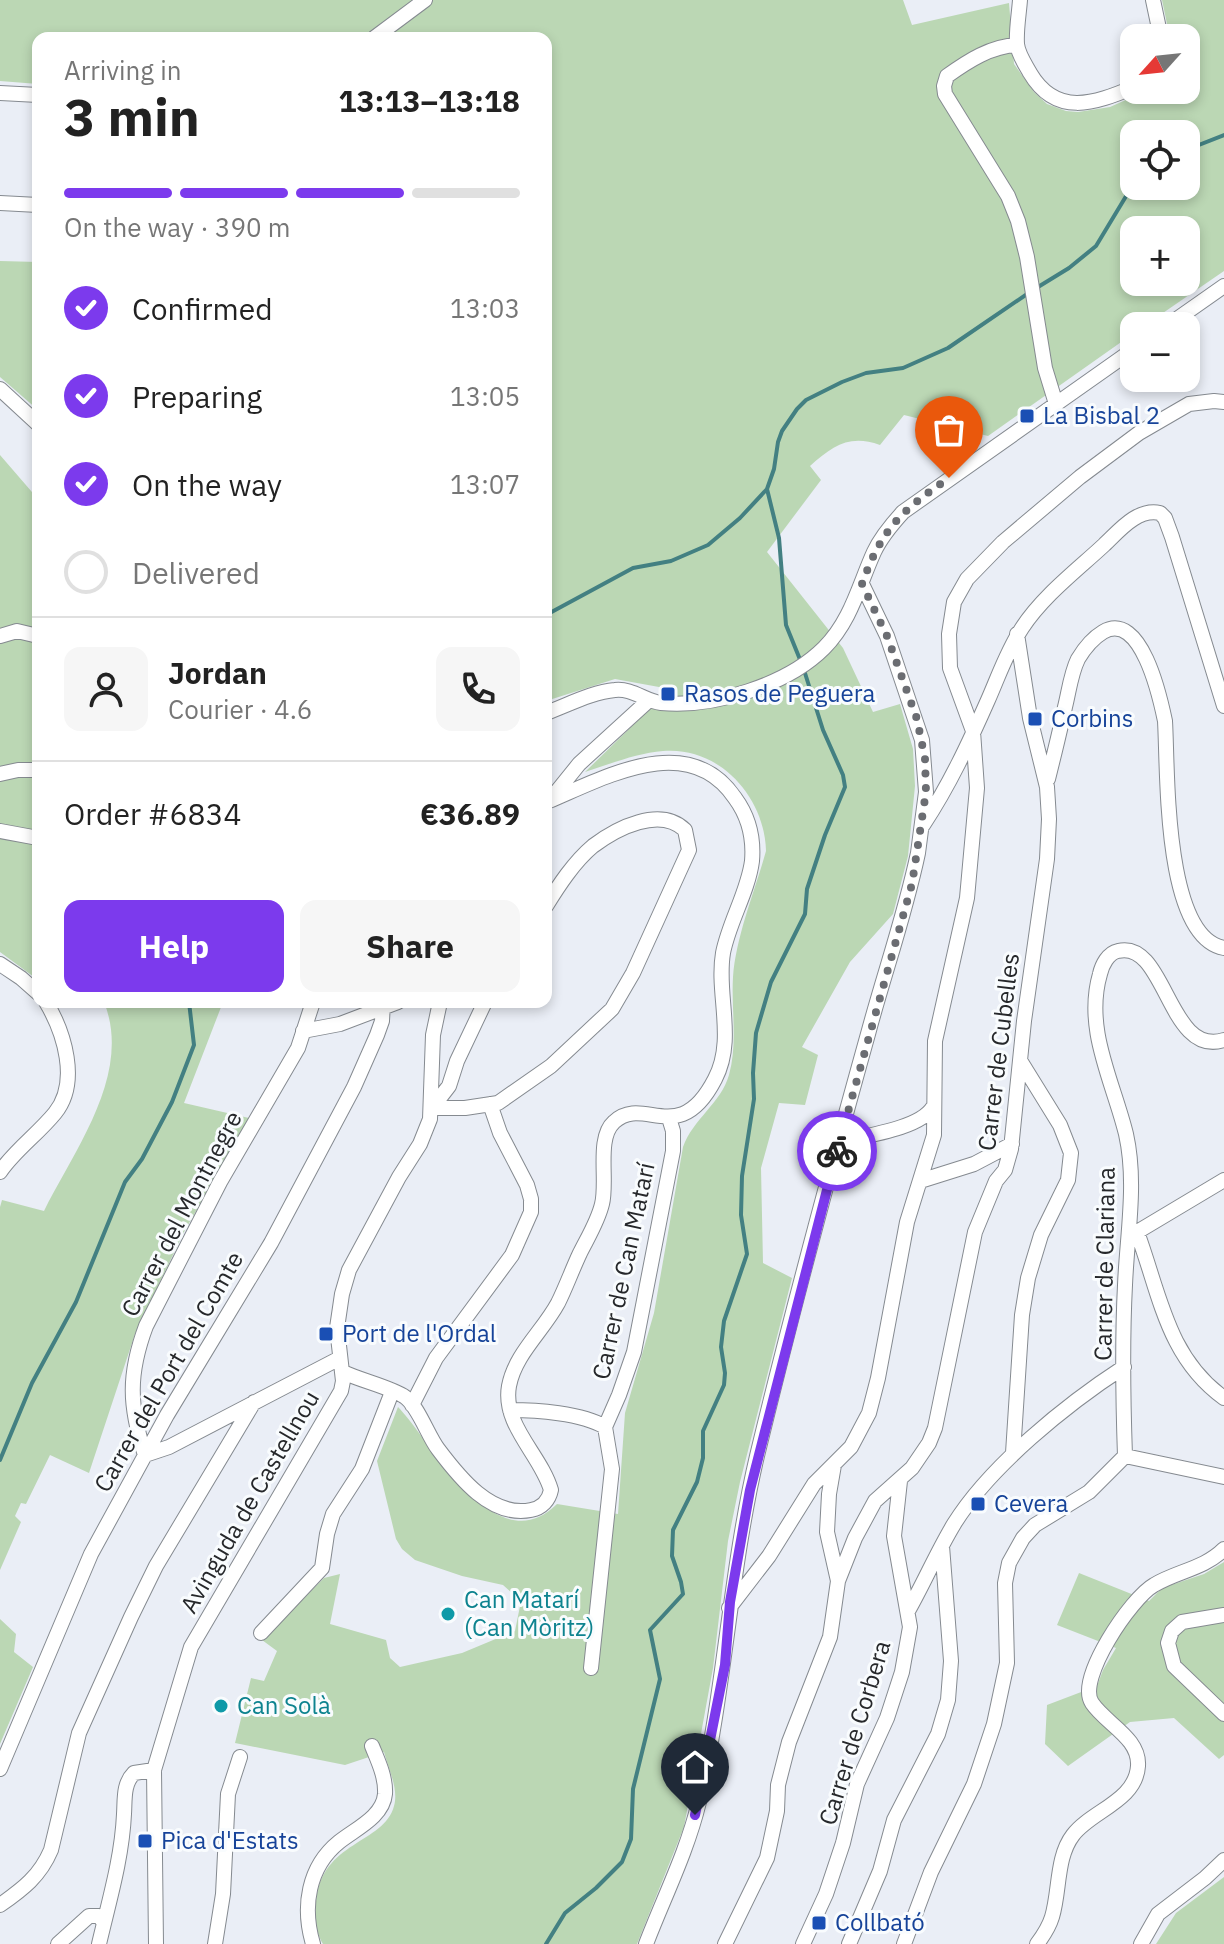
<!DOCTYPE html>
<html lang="en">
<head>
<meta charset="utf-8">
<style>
	:root { --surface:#fff; --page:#f6f6f6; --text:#222; --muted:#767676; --line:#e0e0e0; --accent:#7c3aed }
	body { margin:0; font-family:"IBM Plex Sans",sans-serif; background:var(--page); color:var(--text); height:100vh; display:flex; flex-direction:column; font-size:30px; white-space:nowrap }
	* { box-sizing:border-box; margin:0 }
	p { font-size:26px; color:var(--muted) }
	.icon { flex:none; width:44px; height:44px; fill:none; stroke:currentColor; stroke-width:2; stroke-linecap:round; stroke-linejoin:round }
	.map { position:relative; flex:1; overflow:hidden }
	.drawer { position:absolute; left:32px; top:32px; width:520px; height:976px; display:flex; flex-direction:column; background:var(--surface); border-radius:16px; box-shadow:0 4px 12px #0003 }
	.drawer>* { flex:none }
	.needle { width:52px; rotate:243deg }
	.buttons { position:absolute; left:1120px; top:24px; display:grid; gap:16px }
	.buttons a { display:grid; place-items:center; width:80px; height:80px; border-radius:16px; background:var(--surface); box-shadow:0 4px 12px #0003; font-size:40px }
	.pin { position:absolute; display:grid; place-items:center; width:68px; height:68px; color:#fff; margin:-82px -34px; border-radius:50% 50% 50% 0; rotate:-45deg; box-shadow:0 0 8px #0007 }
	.pin .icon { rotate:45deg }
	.courier { position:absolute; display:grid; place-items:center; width:80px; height:80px; margin:-40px; border:6px solid #7c3aed; border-radius:50%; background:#fff; color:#222; box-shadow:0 2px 10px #0007 }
	.summary em { font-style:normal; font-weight:700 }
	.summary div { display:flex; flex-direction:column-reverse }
	.summary { display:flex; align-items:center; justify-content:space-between; height:136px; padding:0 32px }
	h1 { font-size:52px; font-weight:700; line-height:60px }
	.bar { display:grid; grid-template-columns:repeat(4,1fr); gap:12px 8px; align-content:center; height:96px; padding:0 32px }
	.bar i { height:10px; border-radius:6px; background:var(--line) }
	.bar .active { background:var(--accent) }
	.bar p { grid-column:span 4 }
	.line { display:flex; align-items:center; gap:20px; padding:0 32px; border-top:2px solid var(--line) }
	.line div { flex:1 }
	.round { display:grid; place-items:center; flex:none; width:84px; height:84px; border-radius:16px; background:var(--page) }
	ol { padding:0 32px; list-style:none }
	li { display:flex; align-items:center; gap:24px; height:88px }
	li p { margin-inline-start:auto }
	li .icon { padding:8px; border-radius:50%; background:var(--accent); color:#fff; stroke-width:4 }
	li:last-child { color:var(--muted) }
	li i { width:44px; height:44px; border:4px solid var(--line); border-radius:50% }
	.button { display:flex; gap:16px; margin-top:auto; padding:16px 32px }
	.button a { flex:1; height:92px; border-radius:16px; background:var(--accent); color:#fff; font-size:32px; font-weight:700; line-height:92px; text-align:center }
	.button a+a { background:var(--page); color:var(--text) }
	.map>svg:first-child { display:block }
	.green { fill:#bbd7b4; fill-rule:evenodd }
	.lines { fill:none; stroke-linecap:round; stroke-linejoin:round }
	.stream { stroke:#438082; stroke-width:4 }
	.minor-casing { stroke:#858a90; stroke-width:16 }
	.minor { stroke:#fff; stroke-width:14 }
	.done { stroke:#6b6d72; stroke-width:8; stroke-dasharray:0 14.4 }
	.route { stroke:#7c3aed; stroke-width:10 }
	.transit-dot { fill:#1a4fb4; stroke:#f9fcfe; stroke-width:3 }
	.culture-dot { fill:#0f9aa8; stroke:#f9fcfe; stroke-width:3 }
	.labels { text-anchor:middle; stroke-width:6; stroke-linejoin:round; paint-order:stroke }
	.transit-label { font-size:24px; fill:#164399; stroke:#f9fcfe; text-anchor:start }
	.street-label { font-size:24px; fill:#26282b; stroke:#f9fcfe }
	.culture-label { font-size:24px; fill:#0d838f; stroke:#f9fcfe; text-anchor:start }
</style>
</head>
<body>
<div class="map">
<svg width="1224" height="1944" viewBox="0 0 1224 1944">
	<rect width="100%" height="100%" fill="#eaeef6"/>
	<path class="green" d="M0 0H903L912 25 1009 3 1014 64 1034 92 1047 104 1066 111 1078 112 1110 107 1148 90H1186V38H1170L1162 0H1224V271L1144 326H1134V333L988 436 904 415 880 445C849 434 833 446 810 466L821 480 767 552 843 648 873 712 900 704 913 749 915 786 908 856 893 914 850 962 802 1047 818 1055 805 1105 779 1103 761 1168 763 1263 792 1278 740 1482 728 1541 713 1668 684 1827 637 1944H323C315 1931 315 1918 316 1902 321 1841 384 1844 394 1806 399 1789 388 1768 384 1752L345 1765 235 1743 251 1678 264 1681 277 1651 262 1640 324 1578 340 1574 330 1624 386 1640 390 1658 400 1667 462 1653 515 1631 521 1601 503 1585 462 1576 415 1560 402 1549 396 1539 377 1461 398 1407C432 1442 496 1565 557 1504L618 1514 625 1413 654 1313 683 1147C693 1119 721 1103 729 1075 738 1042 731 1010 733 977 736 936 755 891 766 851 765 798 720 746 663 751 637 753 610 764 585 772L670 689 615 679 546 701V38H38V84L0 81ZM1134 134H1186V186H1134ZM1134 230H1186V282H1134Z
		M0 261 38 262V410L0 377Z
		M0 455 38 499V520L33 524 38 527V980L0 952Z
		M104 1002H223L184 1103 249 1118 184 1232 135 1334 89 1473 50 1455 26 1504 21 1503 15 1516 21 1522 0 1570V1207L2 1200 44 1211C74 1150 133 1074 104 1002Z
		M1224 1562V1755L1219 1759 1174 1718 1130 1722 1068 1766 1045 1744 1047 1705 1097 1686 1103 1670 1116 1648 1057 1625 1079 1573 1149 1601 1162 1588 1204 1574Z
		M0 1619 16 1634 14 1652 33 1667 0 1744Z
		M1224 1877V1944H1156L1176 1913Z"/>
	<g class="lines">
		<path class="stream" d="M1186 150 1224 135
			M1038 287 1069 268 1096 246 1134 183
			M767 489 779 538 786 625 801 662
			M546 615 633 568 671 561 708 545 740 518 767 489 774 469 778 442 782 431 797 409 806 400 842 382 866 373 903 368 948 348 1030 292
			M0 1460 32 1383 76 1302 125 1182 142 1159 172 1102 194 1045 189 1002
			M546 1944 565 1913 596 1888 622 1862 631 1839 633 1789 660 1679 650 1630 683 1594 681 1582 672 1556 673 1530 697 1482 703 1458V1431L724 1385 725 1373 721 1347 724 1321 747 1254 741 1215 742 1176 754 1099 753 1073 756 1033 771 982 805 914 807 889 825 835 845 787 843 775 823 730 804 670"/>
		<g class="minor-casing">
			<path id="minor" d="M1020 0C1019 14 1016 30 1017 44 1018 54 1025 64 1030 73 1056 117 1094 104 1134 87
				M1153 0 1161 38
				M374 38 425 0
				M1017 45C991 46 968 61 947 76L944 86 945 94 1008 196 1018 221 1027 257 1045 368 1056 404
				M0 93 38 95
				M0 203 38 205
				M1167 326 1224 286
				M0 389 38 424
				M0 636 17 631 38 636
				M546 713C568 705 592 692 615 690 632 688 645 701 661 703 713 708 787 685 824 648 851 621 859 585 874 552 881 537 892 524 903 512L1134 349
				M0 774 18 770H38
				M1048 779C1054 755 1060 731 1065 707 1069 691 1071 673 1078 659 1084 649 1093 638 1103 632 1141 610 1160 697 1165 721 1168 769 1163 937 1224 948
				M550 800 579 764 648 701
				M923 825C949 786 969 743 988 700 999 675 1007 651 1022 628 1043 596 1076 571 1104 545 1119 531 1137 508 1160 513L1165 518 1172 537 1224 706
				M0 831 38 838
				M0 964 21 978 38 993
				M313 1002 298 1048 220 1182 146 1326C128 1374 129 1406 145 1455L169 1447 340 1358
				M303 1031 340 1024 398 1002
				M432 1108H465L498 1103 551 1066 612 1009 633 973 689 850 685 830C660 806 617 828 593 846 574 862 559 885 546 906
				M432 1108 449 1086 457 1061 485 1002
				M839 1142C863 1136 920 1129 933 1107
				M0 1172C15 1150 38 1134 55 1113 80 1082 64 1032 46 1002
				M920 1181 974 1164 1012 1144
				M1137 1232C1160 1294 1167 1357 1224 1398
				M1132 1235 1224 1180
				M343 1372C359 1380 393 1388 405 1397 418 1406 428 1436 438 1449 459 1477 491 1518 531 1510 542 1508 549 1500 551 1490 541 1455 502 1425 509 1386 515 1354 543 1331 558 1303 566 1287 572 1270 580 1253 588 1237 598 1221 602 1204 608 1181 596 1138 614 1122 644 1094 679 1149 715 1079 736 1039 716 994 723 953 729 922 748 892 752 861 754 837 749 817 735 798 689 730 606 777 549 801
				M412 1405 436 1358 512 1255 531 1212V1199L527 1185 500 1133 490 1104
				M510 1410C536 1410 582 1413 605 1427
				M1013 1453 1022 1315 1028 1278 1041 1235 1068 1180 1071 1153 1060 1125 1021 1062
				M1125 1456C1123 1399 1122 1342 1125 1285 1127 1235 1137 1183 1126 1134 1113 1081 1084 1029 1100 974 1102 965 1108 953 1118 951 1166 939 1168 1058 1224 1040
				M1125 1456 1224 1477
				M838 1581 855 1538 875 1501 912 1468 929 1443 935 1428 975 1232 996 1181 1005 1170 1011 1149 1024 1021 1047 859 1049 819 1047 787 1030 718 1017 634
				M729 1608 769 1556 814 1484 851 1447 869 1413 878 1378 907 1222 934 1135 935 1041 967 898 977 788 973 731 950 668 949 634 954 602 967 579 1003 542 1080 477 1139 433 1189 404 1214 401 1224 402
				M908 1611C924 1583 937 1552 954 1524 990 1466 1067 1404 1124 1367
				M1224 1615 1182 1622 1172 1631 1168 1643 1174 1666 1224 1714
				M261 1633 322 1568 327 1534 333 1514 362 1469 392 1392
				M591 1668 612 1469 605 1427 619 1395 634 1352 673 1151V1131L669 1118
				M0 1769 91 1554 167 1415 271 1243 354 1087 377 1035 382 1021 383 1002
				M0 1905C23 1889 40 1876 51 1850L79 1733 131 1617 156 1566 254 1402
				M58 1944 89 1916H99L104 1923
				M99 1944C109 1901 122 1858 124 1814 125 1799 123 1784 134 1773L154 1770
				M156 1944 154 1770 191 1647 341 1391 343 1381 337 1328 342 1294 349 1270 399 1177 420 1144 430 1119 433 1035 440 1002
				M215 1944 223 1894 228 1794 240 1757
				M313 1944C302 1907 308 1867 339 1842 355 1829 383 1817 385 1794 386 1777 378 1761 372 1746
				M646 1944C664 1897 687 1852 699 1802 725 1688 730 1571 757 1456 791 1315 829 1174 868 1034 884 974 905 915 918 853L926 792 922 740 887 636 862 584
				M725 1944 767 1858 777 1811 778 1785 789 1742 830 1637 838 1581 827 1532 829 1494 834 1465
				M803 1944 826 1894 843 1843 857 1784 887 1718 902 1672 910 1627 894 1536 900 1481
				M849 1944 880 1871 894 1820 938 1734 948 1700 951 1661 942 1546
				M904 1944 931 1872 974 1784 994 1724 1007 1663 1005 1583 1009 1563 1023 1538 1035 1525 1089 1492 1125 1456
				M1037 1944C1043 1936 1049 1927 1052 1917 1060 1891 1056 1857 1073 1835 1091 1811 1136 1801 1138 1766 1140 1738 1106 1724 1092 1703 1076 1679 1131 1598 1154 1585 1177 1571 1204 1569 1224 1549
				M1141 1944 1158 1914 1205 1878 1224 1860"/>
		</g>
		<use href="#minor" class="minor"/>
	</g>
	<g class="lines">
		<path class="done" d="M837 1151 912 884 926 792 925 759 917 719 887 636 862 584C882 528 901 511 949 478"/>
		<path class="route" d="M695 1815 725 1665 730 1602 750 1490 837 1151"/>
	</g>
	<g class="transit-dot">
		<rect x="1019" y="408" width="16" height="16" rx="4"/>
		<rect x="660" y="686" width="16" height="16" rx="4"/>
		<rect x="1027" y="711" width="16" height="16" rx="4"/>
		<rect x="318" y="1326" width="16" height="16" rx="4"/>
		<rect x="970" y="1496" width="16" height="16" rx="4"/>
		<rect x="137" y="1833" width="16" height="16" rx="4"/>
		<rect x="811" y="1915" width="16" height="16" rx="4"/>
	</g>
	<g class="culture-dot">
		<circle cx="448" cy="1614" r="8"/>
		<circle cx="221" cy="1706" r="8"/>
	</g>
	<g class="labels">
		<g class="transit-label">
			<text x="1043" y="424">La Bisbal 2</text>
			<text x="684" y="702">Rasos de Peguera</text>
			<text x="1051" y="727">Corbins</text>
			<text x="342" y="1342">Port de l'Ordal</text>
			<text x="994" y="1512">Cevera</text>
			<text x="161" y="1849">Pica d'Estats</text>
			<text x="835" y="1931">Collbató</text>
		</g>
		<g class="street-label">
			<text transform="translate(999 1052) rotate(-83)" y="8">Carrer de Cubelles</text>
			<text transform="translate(182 1214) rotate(-62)" y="8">Carrer del Montnegre</text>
			<text transform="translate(1105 1264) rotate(-89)" y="8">Carrer de Clariana</text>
			<text transform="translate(624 1271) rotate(-78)" y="8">Carrer de Can Matarí</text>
			<text transform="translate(169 1372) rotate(-60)" y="8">Carrer del Port del Comte</text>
			<text transform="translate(250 1502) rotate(-60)" y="8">Avinguda de Castellnou</text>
			<text transform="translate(855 1733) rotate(-73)" y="8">Carrer de Corbera</text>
		</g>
		<g class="culture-label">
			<text x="464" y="1608">Can Matarí<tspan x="464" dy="28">(Can Mòritz)</tspan></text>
			<text x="237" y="1714">Can Solà</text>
		</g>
	</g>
</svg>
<div class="buttons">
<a><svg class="needle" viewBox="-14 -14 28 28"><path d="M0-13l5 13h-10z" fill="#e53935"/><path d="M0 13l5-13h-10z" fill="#767676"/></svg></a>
<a><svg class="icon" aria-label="locate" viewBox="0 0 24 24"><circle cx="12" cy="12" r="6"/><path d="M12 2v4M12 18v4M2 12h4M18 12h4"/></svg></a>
<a>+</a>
<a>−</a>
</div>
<div class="pin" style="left:949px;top:478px;background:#ea580c"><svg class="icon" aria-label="bag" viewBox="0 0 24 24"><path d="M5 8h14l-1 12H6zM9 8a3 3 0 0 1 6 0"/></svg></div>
<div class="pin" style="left:695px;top:1815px;background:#1f2937"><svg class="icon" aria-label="home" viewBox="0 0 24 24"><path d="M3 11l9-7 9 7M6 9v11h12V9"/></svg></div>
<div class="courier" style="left:837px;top:1151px"><svg class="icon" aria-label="bike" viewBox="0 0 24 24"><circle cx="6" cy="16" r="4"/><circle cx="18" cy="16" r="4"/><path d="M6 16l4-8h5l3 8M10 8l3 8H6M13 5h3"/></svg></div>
<section class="drawer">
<div class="summary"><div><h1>3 min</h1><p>Arriving in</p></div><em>13:13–13:18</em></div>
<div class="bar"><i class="active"></i><i class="active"></i><i class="active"></i><i></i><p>On the way · 390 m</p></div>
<ol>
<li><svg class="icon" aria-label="check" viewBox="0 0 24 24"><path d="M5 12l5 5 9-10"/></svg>Confirmed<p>13:03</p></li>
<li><svg class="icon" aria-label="check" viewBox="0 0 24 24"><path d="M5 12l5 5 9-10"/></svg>Preparing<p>13:05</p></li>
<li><svg class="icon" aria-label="check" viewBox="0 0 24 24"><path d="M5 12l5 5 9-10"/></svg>On the way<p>13:07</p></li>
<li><i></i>Delivered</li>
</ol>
<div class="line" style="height:144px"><a class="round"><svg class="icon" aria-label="person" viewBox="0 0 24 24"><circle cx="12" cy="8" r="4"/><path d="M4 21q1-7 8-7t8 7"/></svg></a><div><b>Jordan</b><p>Courier · 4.6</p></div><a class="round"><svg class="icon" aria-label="phone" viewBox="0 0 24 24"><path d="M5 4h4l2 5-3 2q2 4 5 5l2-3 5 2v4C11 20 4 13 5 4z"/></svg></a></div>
<div class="line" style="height:104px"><div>Order #6834</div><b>€36.89</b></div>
<div class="button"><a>Help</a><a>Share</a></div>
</section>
</div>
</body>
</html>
